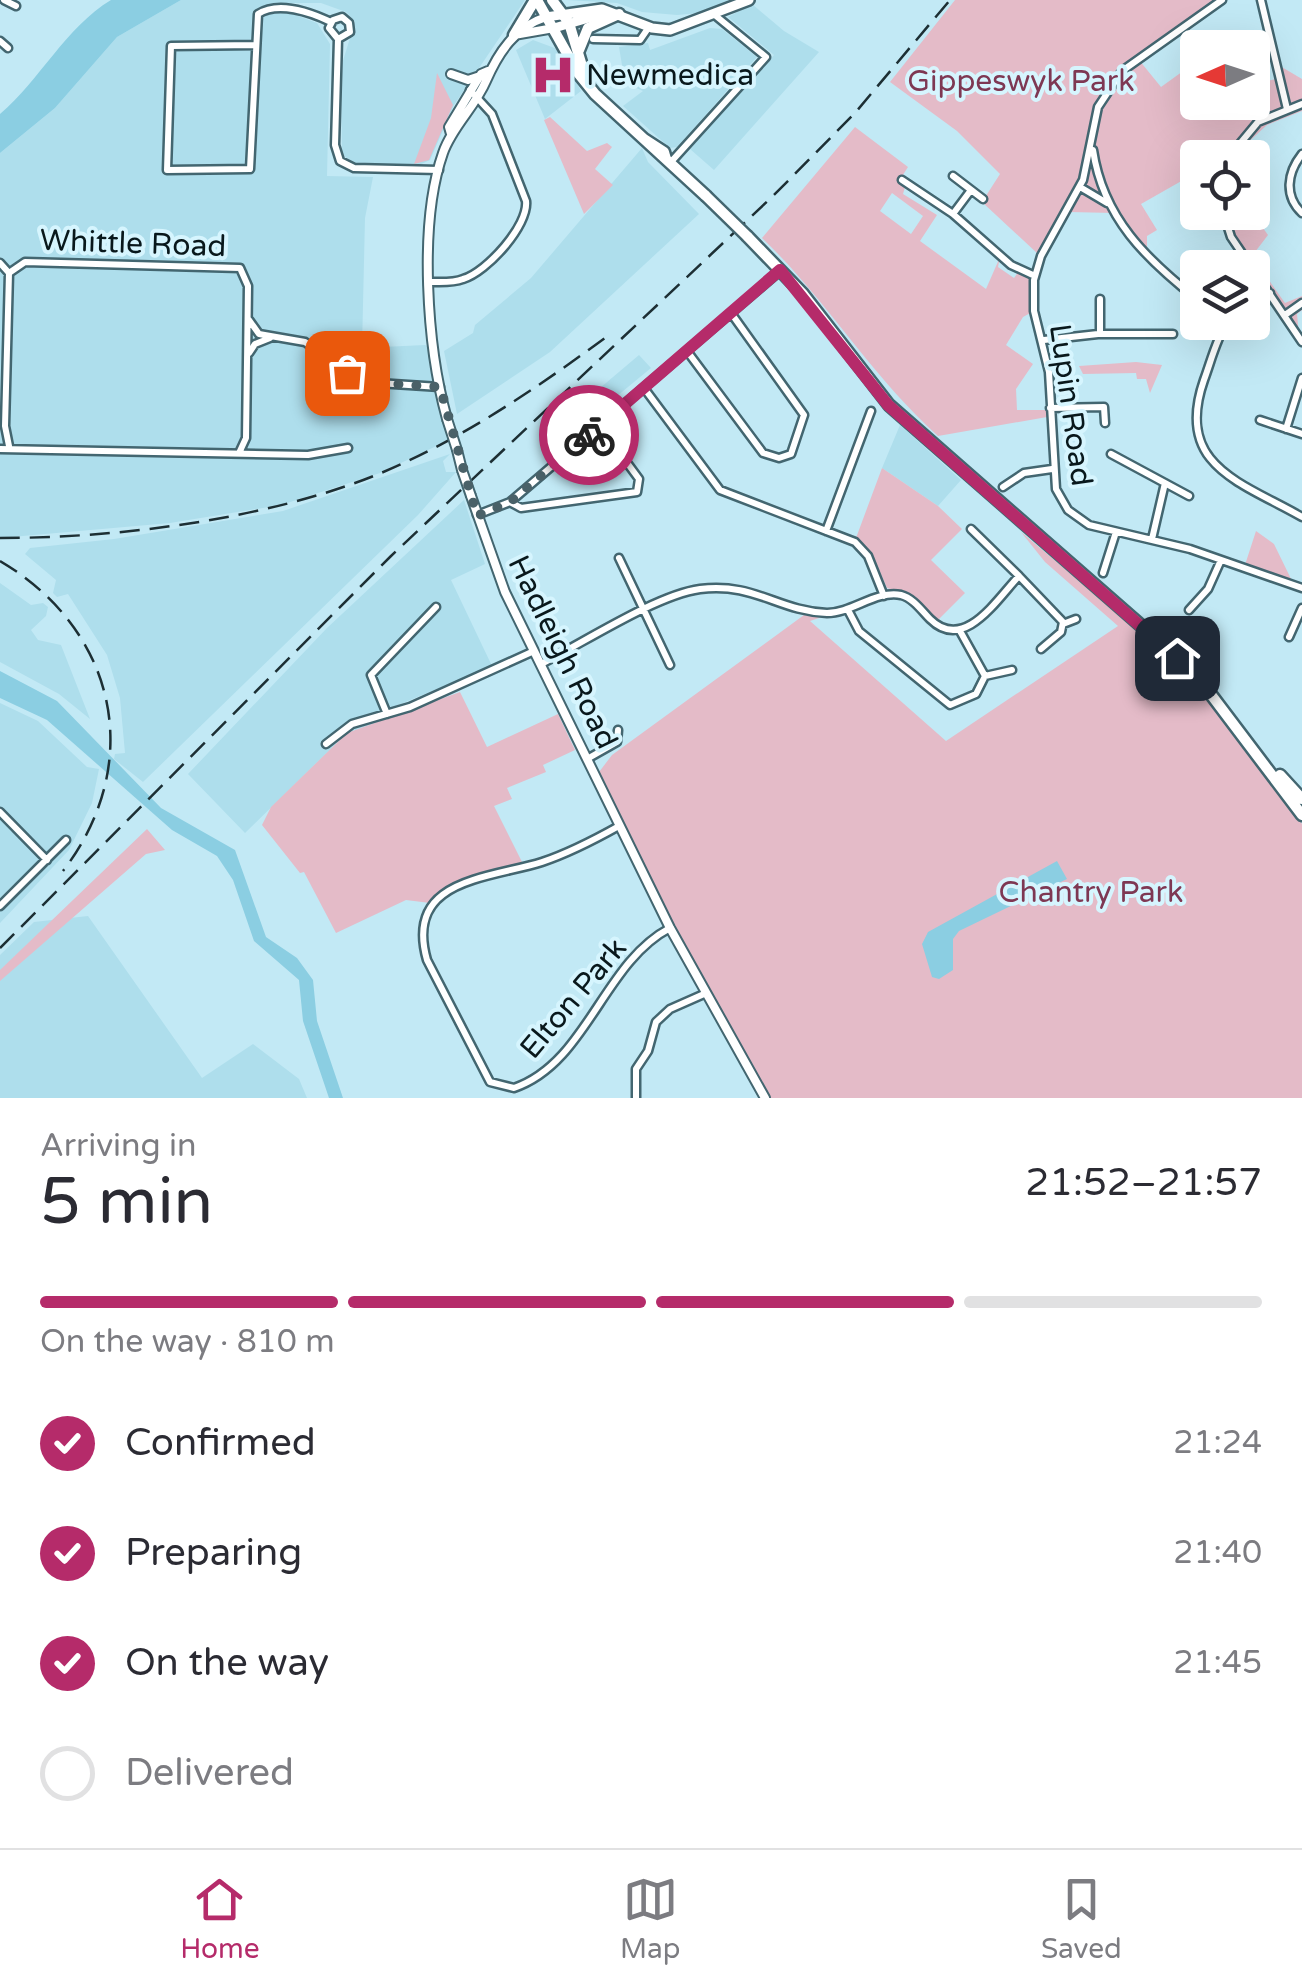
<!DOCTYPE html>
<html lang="en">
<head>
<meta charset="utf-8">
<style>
	:root { --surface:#fff; --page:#f7f7f7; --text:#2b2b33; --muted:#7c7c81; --line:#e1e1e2; --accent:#b52b6a }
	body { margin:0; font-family:"Varela Round",sans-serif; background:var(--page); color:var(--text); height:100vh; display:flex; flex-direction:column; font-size:38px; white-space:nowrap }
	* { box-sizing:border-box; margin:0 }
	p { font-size:32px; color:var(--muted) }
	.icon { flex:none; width:55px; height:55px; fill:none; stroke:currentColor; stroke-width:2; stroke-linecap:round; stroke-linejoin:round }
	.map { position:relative; height:1098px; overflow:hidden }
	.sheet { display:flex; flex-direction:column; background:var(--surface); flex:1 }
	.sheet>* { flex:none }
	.needle { width:65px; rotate:267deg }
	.controls { position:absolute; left:1180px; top:30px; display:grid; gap:20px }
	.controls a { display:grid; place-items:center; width:90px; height:90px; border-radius:10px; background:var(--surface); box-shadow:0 10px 40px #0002; font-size:50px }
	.pin { position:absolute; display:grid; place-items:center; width:85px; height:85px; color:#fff; margin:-42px; border-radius:20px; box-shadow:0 5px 15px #0006 }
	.courier { position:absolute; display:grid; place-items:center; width:100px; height:100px; margin:-50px; border:8px solid #b52b6a; border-radius:50%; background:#fff; color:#222; box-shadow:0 2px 12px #0007 }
	.headline em { font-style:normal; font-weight:600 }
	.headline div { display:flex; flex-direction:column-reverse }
	.headline { display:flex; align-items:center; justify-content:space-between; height:170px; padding:0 40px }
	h1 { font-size:65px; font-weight:600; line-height:75px }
	.bar { display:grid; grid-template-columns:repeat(4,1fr); gap:15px 10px; align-content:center; height:120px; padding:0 40px }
	.bar i { height:12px; border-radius:8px; background:var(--line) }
	.bar .selected { background:var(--accent) }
	.bar p { grid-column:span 4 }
	ol { padding:0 40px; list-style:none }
	li { display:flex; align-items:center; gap:30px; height:110px }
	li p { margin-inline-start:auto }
	li .icon { padding:10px; border-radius:50%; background:var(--accent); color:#fff; stroke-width:4 }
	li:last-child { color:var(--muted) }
	li i { width:55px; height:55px; border:5px solid var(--line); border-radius:50% }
	.dock { display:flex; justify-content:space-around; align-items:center; height:140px; border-top:2px solid var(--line); background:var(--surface); font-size:28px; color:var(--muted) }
	.dock a { display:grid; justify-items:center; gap:5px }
	.dock .selected { color:var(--accent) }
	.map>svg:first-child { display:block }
	.built { fill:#aedeec }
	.green { fill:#e4bbc8; fill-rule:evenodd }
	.water { fill:#8bcee2 }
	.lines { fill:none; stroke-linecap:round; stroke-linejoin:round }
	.minor-casing { stroke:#436670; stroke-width:11 }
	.tertiary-casing { stroke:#436670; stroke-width:12 }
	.secondary-casing { stroke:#436670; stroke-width:14 }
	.primary-casing { stroke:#436670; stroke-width:15 }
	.minor { stroke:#fff; stroke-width:6 }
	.tertiary { stroke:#fff; stroke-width:8 }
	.secondary { stroke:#fff; stroke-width:9 }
	.primary { stroke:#fff; stroke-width:10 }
	.rail { stroke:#1d2f34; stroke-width:2.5; stroke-dasharray:20 10; stroke-linecap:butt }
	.tertiary-bridge-casing { stroke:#436670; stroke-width:12; stroke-linecap:butt }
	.primary-bridge-casing { stroke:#436670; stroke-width:15; stroke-linecap:butt }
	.tertiary-bridge { stroke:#fff; stroke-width:8 }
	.primary-bridge { stroke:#fff; stroke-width:10 }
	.done { stroke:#4a6168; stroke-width:10; stroke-dasharray:0 18 }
	.route { stroke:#b52b6a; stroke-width:12 }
	.labels { text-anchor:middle; stroke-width:8; stroke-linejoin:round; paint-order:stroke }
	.poi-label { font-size:30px; fill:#09181c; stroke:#d6f5fe; text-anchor:start }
	.park-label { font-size:30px; fill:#7e3853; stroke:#d6f5fe }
	.street-label { font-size:30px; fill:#09181c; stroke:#d6f5fe }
</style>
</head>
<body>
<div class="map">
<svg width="1302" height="1098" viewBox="0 0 1302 1098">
	<rect width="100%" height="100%" fill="#c2e9f5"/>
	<path class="built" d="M181 0H525L454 105 430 160 417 166 358 165 342 155 341 67 355 22 346 12 321 3H292L293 14 317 23 330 44 327 176 373 177 365 218 362 348 425 345 435 350 453 438 380 473 281 505 170 523 0 538V153L55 108 117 37Z
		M567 0H729L699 13 677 15 642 12 617 3Z
		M752 4 784 31 819 52 714 170 690 149 774 55 728 17Z
		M710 28 722 29 757 57 677 147 670 148 623 106 643 91 625 83 619 47 648 43 650 50Z
		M533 40 560 50 581 91 545 119 516 50Z
		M642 148 648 162 699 214 550 352 457 414 444 351 473 333 475 325 531 278Z
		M639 355 651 368 611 401 600 388Z
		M900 425 961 480 938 506 882 468Z
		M450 454 443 461 446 472H456L418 515 143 782 114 759 115 754 125 753 120 698 107 655 68 594 57 597 53 593 56 580 25 554 30 548 114 539 283 511Z
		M464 500 485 564 451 580 492 666 391 708 386 719 347 733 245 833 188 774 327 628Z
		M0 583 31 605 43 603 48 607 46 616 31 630 38 640 61 645 90 719 59 694 0 662Z
		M0 703 38 721 87 767 99 769 92 803 69 850 0 923Z
		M88 916 202 1078 253 1044 299 1079 307 1098H0V955L34 922Z"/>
	<path class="green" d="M955 0H1222L1139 60 1161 87 1197 61 1198 102 1249 106 1264 82 1279 78 1280 66 1302 79V111L1267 125 1244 146 1258 159 1253 172 1252 158H1198L1197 183 1192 175 1141 204 1157 230 1147 236V247L1140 251 1114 213 1069 212 1072 195 1038 254 982 202 1000 174 957 131 890 82Z
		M437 73 453 105 429 160 414 164 431 118Z
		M550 117 587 151 607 143 612 147 595 169 613 185 584 214 544 120Z
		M855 127 908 167 899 181 905 187 903 194 937 215 920 241 986 289 1000 257 998 267 1014 278 1019 271 1035 276 1034 311 1023 317 1006 345 1033 364 1016 389 1017 410H1047V417L938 436C871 376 827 300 762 238ZM892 193 923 216 911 234 880 211Z
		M1253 185 1258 221 1268 235 1252 256 1285 303 1302 296V310L1297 314 1299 335 1235 243 1223 213 1252 212Z
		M1136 362 1162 365 1150 393 1146 379H1137L1136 373 1083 374 1079 366Z
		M882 468 938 506 962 529 931 560 965 593 938 620 913 596 887 588 873 556 856 538Z
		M1256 531 1274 544 1293 583 1244 568Z
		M1021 532 1126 620 1131 617 1194 672 1261 757 1302 824V1098H765L704 994 596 776 612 755 804 615 822 617 810 621 946 741 1118 626 1045 562Z
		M460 692 487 747 558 714 575 750 543 765 546 772 507 788 512 799 494 806 525 868 443 891 430 903 406 900 336 933 304 872 300 873 262 825 271 807 347 733Z
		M147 829 165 850 146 854 0 981V970Z"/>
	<path class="water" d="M111 0H181L117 37 55 108 0 153V114C40 80 66 27 111 0Z
		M0 671 57 701 161 808 235 850 266 937 297 958 313 980 317 1021 343 1098H329L303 1021 299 980 254 941 233 880 217 856 172 830 47 720 0 698Z
		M1057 861 1067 879 959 931 953 939V970L939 979 932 977 922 944 928 932Z"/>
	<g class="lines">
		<g class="minor-casing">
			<path id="minor" d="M4 0 16 6
				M1222 0 1122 71 1098 107 1083 180 1041 256 1034 280V311L1049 372 1056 489 1068 510 1089 525 1190 549 1302 588
				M1261 0 1287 109
				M338 39 350 32 349 23 342 17 333 20 329 28 338 39 335 145 340 161 354 168 439 170
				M593 39 640 40 649 27
				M0 41 8 48
				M256 45 171 46 167 170 250 169 258 14C278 1 310 12 331 22
				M1093 150C1103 218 1146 259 1198 300
				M1302 154C1287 173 1284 196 1302 213
				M1228 158 1258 122 1302 104
				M670 163 766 57 716 16
				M953 176 983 199
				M902 180 953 214 1011 265 1035 276
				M1080 187 1107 203
				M1223 212 1231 237 1252 268
				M953 214 971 190
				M0 263 9 273
				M1252 268 1302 342
				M9 273 25 262 240 268 248 286 246 438 240 451
				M431 282C442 282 453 283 463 279 487 272 529 225 526 201L492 114 470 90
				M1100 299V334
				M1252 304 1270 293
				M1285 315 1302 303
				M249 320 259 334 305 342 362 382 440 387
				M1227 322C1216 340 1211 361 1204 380 1174 466 1241 482 1302 517
				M1044 340 1098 334H1173
				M687 351 763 453 779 458 791 454 804 415 731 313
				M249 353 255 344 270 338
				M644 388 720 490 855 542 868 556 884 596
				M1050 408 1104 407 1105 423
				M1260 420 1302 434
				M1286 429 1302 378
				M9 446 5 426 9 273
				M0 449 308 455 348 448
				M1111 454 1189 496
				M1003 487 1024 473 1052 469
				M510 502 521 508 637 492 639 479 600 426
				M477 515 510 502 780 271
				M971 529 1019 576
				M826 531 871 411
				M1152 539 1165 483
				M619 558 670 665
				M1103 573 1116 532
				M848 610 859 631 950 705 976 694 985 676 960 631
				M1189 610 1208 589 1221 560
				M1063 624 1076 619
				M1289 637 1302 608
				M541 664C583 643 656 595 700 589 754 582 778 611 827 613 852 613 876 590 901 595 913 598 922 611 930 619 964 653 997 599 1019 576L1063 622 1061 632 1041 649
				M985 676 1012 670
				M387 714 371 675 436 607
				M326 744 352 724 410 707 534 651
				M587 759 617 742 618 730
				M0 812 47 860
				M619 826C594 840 569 853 542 862 487 879 404 879 427 960L490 1082 514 1088C587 1063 603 963 670 928
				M0 906 66 840
				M636 1098V1069L648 1051 656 1022 670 1009 704 994"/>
		</g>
		<g class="tertiary-casing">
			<path id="tertiary" d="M514 35 554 28
				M451 74 468 80 480 76
				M451 134 449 127 481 74 488 71
				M447 419C427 347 418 224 443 153 452 127 475 107 486 81 498 53 515 27 546 17
				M457 450 462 470
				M471 496 505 592 670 928 765 1098"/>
		</g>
		<g class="secondary-casing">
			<path id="secondary" d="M546 17 602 9 652 28 670 30 749 0
				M554 28 606 13"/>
		</g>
		<g class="primary-casing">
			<path id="primary" d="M537 0 578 73 595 94 706 196
				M552 0 569 23 585 76
				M514 35 535 0
				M579 50 588 28 619 14
				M644 139 664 152 666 159
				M747 236 803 294 889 405 1194 672 1302 815
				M1280 775 1302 799"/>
		</g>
		<use href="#minor" class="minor"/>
		<use href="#tertiary" class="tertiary"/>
		<use href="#secondary" class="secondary"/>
		<use href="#primary" class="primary"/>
		<path class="rail" d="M0 538C121 538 269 519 381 473 464 438 537 388 609 335
			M0 561C117 630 146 763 63 871
			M0 948 391 556 774 195 855 113 950 0"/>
		<g class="tertiary-bridge-casing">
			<path id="tertiary-bridge" d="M447 419 457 450
				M462 470 471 496"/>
		</g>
		<g class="primary-bridge-casing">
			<path id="primary-bridge" d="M706 196 747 236"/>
		</g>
		<use href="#tertiary-bridge" class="tertiary-bridge"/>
		<use href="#primary-bridge" class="primary-bridge"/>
	</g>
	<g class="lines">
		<path class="done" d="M347 373 362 382 440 387 477 516 510 502 589 435"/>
		<path class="route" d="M589 435 780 270 888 405 1177 658"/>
	</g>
	<defs>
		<g id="hospital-bare" transform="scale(3.45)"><path d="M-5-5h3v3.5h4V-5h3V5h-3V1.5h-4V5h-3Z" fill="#b52b6a" stroke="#d6f5fe" stroke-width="2.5" paint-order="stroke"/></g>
	</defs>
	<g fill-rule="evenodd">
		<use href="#hospital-bare" x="553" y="75"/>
	</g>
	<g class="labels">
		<g class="poi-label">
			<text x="586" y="85">Newmedica</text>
		</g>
		<g class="park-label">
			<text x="1021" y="91">Gippeswyk Park</text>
			<text x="1091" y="902">Chantry Park</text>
		</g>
		<g class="street-label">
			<text transform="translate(133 243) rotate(2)" y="10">Whittle Road</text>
			<text transform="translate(1071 405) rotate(82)" y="10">Lupin Road</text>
			<text transform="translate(563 652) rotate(64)" y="10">Hadleigh Road</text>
			<text transform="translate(573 998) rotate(-50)" y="10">Elton Park</text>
		</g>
	</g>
</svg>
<div class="controls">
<a><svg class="needle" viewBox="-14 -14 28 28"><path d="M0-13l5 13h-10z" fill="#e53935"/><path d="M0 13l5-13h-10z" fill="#7c7c81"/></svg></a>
<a><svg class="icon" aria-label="locate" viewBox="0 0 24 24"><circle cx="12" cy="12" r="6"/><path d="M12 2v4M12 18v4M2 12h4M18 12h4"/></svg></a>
<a><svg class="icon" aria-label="layers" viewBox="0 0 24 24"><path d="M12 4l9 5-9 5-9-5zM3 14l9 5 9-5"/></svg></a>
</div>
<div class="pin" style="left:347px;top:373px;background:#ea580c"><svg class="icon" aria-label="bag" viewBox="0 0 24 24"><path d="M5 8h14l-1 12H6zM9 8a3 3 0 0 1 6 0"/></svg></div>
<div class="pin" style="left:1177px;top:658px;background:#1f2937"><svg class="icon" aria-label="home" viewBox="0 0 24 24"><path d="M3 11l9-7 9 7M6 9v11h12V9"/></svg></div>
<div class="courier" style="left:589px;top:435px"><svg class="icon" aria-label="bike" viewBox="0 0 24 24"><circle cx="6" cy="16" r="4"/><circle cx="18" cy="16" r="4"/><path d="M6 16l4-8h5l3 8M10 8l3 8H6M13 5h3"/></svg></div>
</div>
<section class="sheet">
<div class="headline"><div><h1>5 min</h1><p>Arriving in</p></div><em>21:52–21:57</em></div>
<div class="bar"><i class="selected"></i><i class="selected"></i><i class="selected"></i><i></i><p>On the way · 810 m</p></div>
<ol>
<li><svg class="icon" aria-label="check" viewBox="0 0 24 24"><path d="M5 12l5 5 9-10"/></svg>Confirmed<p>21:24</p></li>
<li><svg class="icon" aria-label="check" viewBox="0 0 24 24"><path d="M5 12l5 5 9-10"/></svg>Preparing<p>21:40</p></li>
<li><svg class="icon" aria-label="check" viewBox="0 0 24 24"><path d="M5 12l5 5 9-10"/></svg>On the way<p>21:45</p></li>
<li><i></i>Delivered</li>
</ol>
</section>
<nav class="dock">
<a class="selected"><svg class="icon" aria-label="home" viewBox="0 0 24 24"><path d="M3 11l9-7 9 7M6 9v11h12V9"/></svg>Home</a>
<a><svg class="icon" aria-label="map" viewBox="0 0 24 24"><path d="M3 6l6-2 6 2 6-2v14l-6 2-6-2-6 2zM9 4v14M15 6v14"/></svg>Map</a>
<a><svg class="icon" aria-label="saved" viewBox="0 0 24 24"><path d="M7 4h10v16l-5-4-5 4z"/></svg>Saved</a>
</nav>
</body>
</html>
